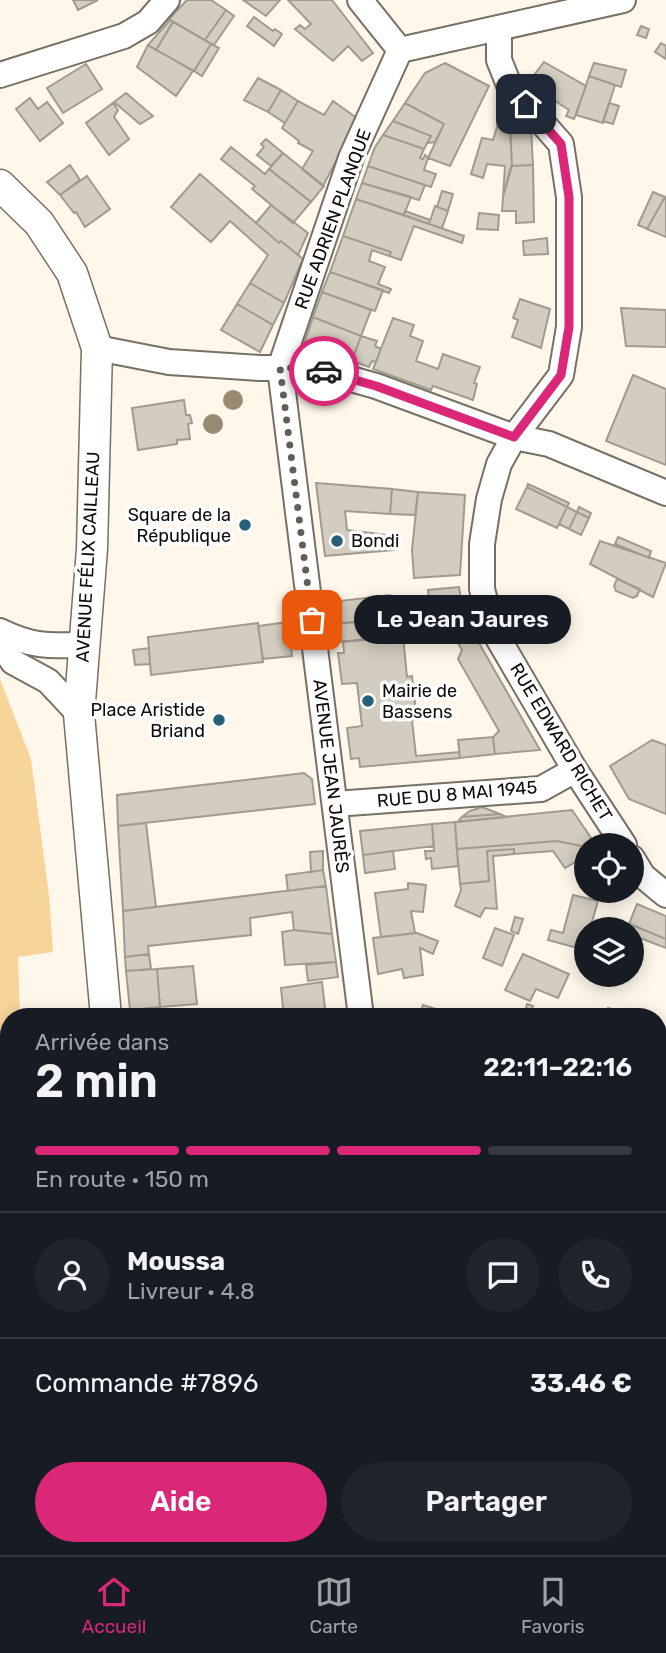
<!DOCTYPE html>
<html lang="fr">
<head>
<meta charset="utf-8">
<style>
	:root { --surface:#171b24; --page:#20242c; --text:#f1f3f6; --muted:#9ea1a6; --line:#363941; --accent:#db2777 }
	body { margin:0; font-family:Rubik,sans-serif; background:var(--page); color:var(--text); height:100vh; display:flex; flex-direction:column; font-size:26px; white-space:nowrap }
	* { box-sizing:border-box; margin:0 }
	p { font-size:23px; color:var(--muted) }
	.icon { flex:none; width:38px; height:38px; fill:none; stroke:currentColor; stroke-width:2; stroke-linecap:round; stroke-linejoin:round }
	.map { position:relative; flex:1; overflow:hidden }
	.panel { position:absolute; left:0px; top:1008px; width:667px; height:548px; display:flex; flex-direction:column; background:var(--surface); border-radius:28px 28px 0 0; box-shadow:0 4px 18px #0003 }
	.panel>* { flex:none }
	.buttons { position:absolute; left:574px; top:833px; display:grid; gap:14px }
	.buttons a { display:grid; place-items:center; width:70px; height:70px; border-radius:50%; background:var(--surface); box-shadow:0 4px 18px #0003; font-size:35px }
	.pin { position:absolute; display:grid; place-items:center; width:60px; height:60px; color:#fff; margin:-30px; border-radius:14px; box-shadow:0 4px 10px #0006 }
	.courier { position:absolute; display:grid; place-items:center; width:70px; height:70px; margin:-35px; border:5px solid #db2777; border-radius:50%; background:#fff; color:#222; box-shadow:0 2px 9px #0007 }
	.bubble { position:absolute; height:49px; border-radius:24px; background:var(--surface); box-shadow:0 4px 18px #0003; font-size:23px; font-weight:600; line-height:49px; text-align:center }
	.head em { font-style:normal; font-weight:600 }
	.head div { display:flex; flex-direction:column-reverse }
	.head { display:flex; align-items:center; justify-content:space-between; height:119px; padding:0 35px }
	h1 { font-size:46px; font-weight:600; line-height:52px }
	.bar { display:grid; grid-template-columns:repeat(4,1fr); gap:10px 7px; align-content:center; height:84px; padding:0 35px }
	.bar i { height:9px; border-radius:5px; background:var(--line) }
	.bar .selected { background:var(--accent) }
	.bar p { grid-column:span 4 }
	.line { display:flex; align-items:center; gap:18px; padding:0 35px; border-top:2px solid var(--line) }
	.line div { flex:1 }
	.round { display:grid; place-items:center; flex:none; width:74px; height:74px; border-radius:37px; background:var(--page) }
	.action { display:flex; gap:14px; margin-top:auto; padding:14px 35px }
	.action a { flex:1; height:80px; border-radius:42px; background:var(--accent); color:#fff; font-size:28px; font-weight:600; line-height:80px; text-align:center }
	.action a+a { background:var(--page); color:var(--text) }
	.dock { display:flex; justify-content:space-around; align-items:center; height:98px; border-top:2px solid var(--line); background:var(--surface); font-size:19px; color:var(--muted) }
	.dock a { display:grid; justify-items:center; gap:4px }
	.dock .selected { color:var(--accent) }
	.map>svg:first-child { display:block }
	.green { fill:#f7d49a }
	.building { fill:#d3ccc0; stroke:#a19a8f; stroke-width:2 }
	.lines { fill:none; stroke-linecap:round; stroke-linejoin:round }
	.service-casing { stroke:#767065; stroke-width:16 }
	.minor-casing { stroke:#767065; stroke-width:28 }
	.tertiary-casing { stroke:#767065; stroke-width:33 }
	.service { stroke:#fff; stroke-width:12 }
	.minor { stroke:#fff; stroke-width:24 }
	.tertiary { stroke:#fff; stroke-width:30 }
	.tree { fill:#988b72 }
	.done { stroke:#625e57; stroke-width:7; stroke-dasharray:0 12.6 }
	.route { stroke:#db2777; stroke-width:9 }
	.poi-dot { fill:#28607a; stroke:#fff; stroke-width:2.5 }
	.labels { text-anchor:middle; stroke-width:7; stroke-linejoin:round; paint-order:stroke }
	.street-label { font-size:18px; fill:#0e0c08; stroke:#fff }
	.poi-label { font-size:18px; fill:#0e0c08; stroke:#fff; text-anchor:end }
</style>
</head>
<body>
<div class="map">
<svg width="666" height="1555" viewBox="0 0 666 1555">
	<rect width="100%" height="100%" fill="#fef7ea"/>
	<path class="green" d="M0 679 31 759 49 895 53 952 18 957 20 1017H9V1547H110L111 1555H0Z"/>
	<path class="building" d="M73 0H98L78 10Z
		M187 0H211L226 10 205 40 169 19Z
		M243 0H280L266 16Z
		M288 0H332L373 53 362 61 348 46 333 61 295 29 300 25 305 29 311 24Z
		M226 10 234 16 214 45 205 40Z
		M254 17 273 31 275 29 282 34 274 46 247 26Z
		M170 20 173 22 156 50 148 45Z
		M173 22 211 44 194 71 156 50Z
		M641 26 649 29 646 38 637 35Z
		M661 43 666 46V59L655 52Z
		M211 44 219 48 202 76 194 71Z
		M148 45 193 71 176 96 137 67Z
		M544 62 586 86 574 119 566 116 569 110 528 83Z
		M445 63 489 86 450 166 428 158 444 124 405 103 425 73Z
		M594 63 626 70 621 87 589 76Z
		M86 64 102 89 63 113 47 88Z
		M589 76 615 85 603 123 576 115Z
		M258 78 281 90 268 112 244 100Z
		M281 90 298 101 285 123 268 112Z
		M126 93 153 116 140 124 114 102Z
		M30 98 38 109 47 102 63 123 40 141 16 109Z
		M298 101 324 115 333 101 358 119 323 186 302 169 313 151 298 143 299 141 282 128Z
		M113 103 118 110 114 117 129 139 109 155 86 123Z
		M405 103 444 124 435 142 427 143 431 136 393 121Z
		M609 103 619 106 613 124 603 121Z
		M393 121 431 136 424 149 383 135Z
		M498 124 510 126 512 166 503 197 505 166 487 164 483 178 471 174 482 138 493 140Z
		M510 126 531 128 533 165 512 166Z
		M383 135 424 149 420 158 423 159 425 155 428 158 424 170 436 174 431 187 368 166 375 147Z
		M266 139 283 153 271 166 257 155 264 147 261 144Z
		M231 147 265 174 269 169 311 202 293 223 252 189 255 186 221 159Z
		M283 153 324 186 311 202 269 169Z
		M70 165 80 180 60 195 47 182Z
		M533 165 534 222 516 223V211H502L503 197 511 166Z
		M368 166 425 185 419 200 362 183Z
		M200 174 279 243 281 241 303 259 284 303 250 283 268 255 230 221 211 242 171 207Z
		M87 176 110 209 85 227 76 212 74 213 60 195Z
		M362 183 411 197 404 215 356 199Z
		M442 191 453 194 448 211 437 207Z
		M653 192 665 197 647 229 638 225Z
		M665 197 666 198V237L647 229Z
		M356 199 464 236 462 243 414 226 401 260 389 256 391 252 343 236Z
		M271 205 308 233 298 255 281 241 279 243 256 223Z
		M435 206 448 211 442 228 429 224Z
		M405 211 430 220 429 224 404 215Z
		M479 213 499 215 498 230 477 229Z
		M343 236 391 252 389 256 372 250 369 261 385 267 378 284 391 289 389 293 330 272Z
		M547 238 548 254 524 255 523 241Z
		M330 272 383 290 375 311 322 292Z
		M250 283 284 303 273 325 237 304Z
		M322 292 371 310 361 336 313 317Z
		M520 299 550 309 541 348 512 337 518 320 513 318Z
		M237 304 273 325 260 352 221 330Z
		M621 308 666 310V347L626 346Z
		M313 317 361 336 352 361 304 344Z
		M393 318 414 325 410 336 423 341 416 361 438 369 443 354 480 367 474 383 477 384 473 400 433 386 431 390 373 369Z
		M361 336 377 341 375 346 381 349 376 362 372 361 369 367 352 361Z
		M633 375 666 389V465L606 441Z
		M184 400 186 415H190L192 423 188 424 190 439 177 440V444L138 450 132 408Z
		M316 483 392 489 390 514 345 511 347 530 396 536 394 550 325 556Z
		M528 484 569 503 567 507 527 487Z
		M527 487 567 507 557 528 516 509Z
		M392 489 418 492 415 515 390 514Z
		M418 492 465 495 460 575 414 578 412 550Z
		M567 507 577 512 569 529 559 524Z
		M579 507 591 513 589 518 577 512Z
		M577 512 589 518 581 535 569 529Z
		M618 537 651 551 649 558 615 544Z
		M600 541 666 563 653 597 590 564Z
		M617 579 640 589 637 596 633 598 616 591 614 586Z
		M459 587 461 599 429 601 428 590Z
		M390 595 393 618 334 624 331 602Z
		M448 608H454L455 616H449Z
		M378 620 379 627 439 621 440 632 336 642 334 624Z
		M288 622 292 656 263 659 258 626Z
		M258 623 263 662 151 675 148 637Z
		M471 629 540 750 495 754 493 737 499 731 458 659 462 650 451 631Z
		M441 632 444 637 411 641 410 635Z
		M403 636 407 677 412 676 417 720H412L416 756 459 752 460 758 360 767 359 758 351 759 347 728 362 726 357 683 342 684 338 653H344L343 642Z
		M149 648 150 664 135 665 133 650Z
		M493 737 495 754 460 758 458 740Z
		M652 740 666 745V814L629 799 610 766Z
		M304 773 312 779 315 804 118 826 117 795Z
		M482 807 500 814 462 817 470 811Z
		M572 810 596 845 586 847 557 841 457 849 455 822Z
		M500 814 506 817 458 822 462 817Z
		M455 822 458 866 432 869 431 858 426 859 425 851H434L432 824Z
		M146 823 156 907 123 911 118 826Z
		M432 824 434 846 363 855 360 831Z
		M557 841 586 847V856L565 868 553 851 514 854V849L487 851 489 881 460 884 457 849Z
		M514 849V854L493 856 497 909 485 908 480 917 455 906 461 890 460 884 489 881 487 851Z
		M323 851V870L311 872 310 852Z
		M393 851 395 869 365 873 363 855Z
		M323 870 326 886 288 891 286 875Z
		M408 883 426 885 423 912 411 911 415 933 381 937 375 893 408 889Z
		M326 886 332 934 294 930 292 912 250 918 251 935 148 946 149 954 125 957 123 911Z
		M573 895 598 901 590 929H586L585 950 548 940 551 930 563 933Z
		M637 904 666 916V939L629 924Z
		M515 917 523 919 518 934 511 931Z
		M630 924 666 939V948L632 935V929H629Z
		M495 928 514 935 502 966 483 958Z
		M294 930 332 934 336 962 285 965 282 932Z
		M417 933 438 941 433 954 420 948 423 975 404 978 402 969 378 974 373 938Z
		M149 954 151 969 126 971 125 957Z
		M523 954 569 974 558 998 536 989 530 1001 505 990Z
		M336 962 338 977 308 981 306 965Z
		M193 966 197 1004 160 1007 157 969Z
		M157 969 160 1007 130 1010 126 971Z
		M322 982 326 1017H284L281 988Z
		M527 1004 533 1006 531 1014 525 1012Z
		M423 1005 461 1017H419Z
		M608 1008 634 1015 633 1017H605Z
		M274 1547H295L294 1554 273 1550Z
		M302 1547H320L325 1549 323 1555H300Z
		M366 1547H397L394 1555H363Z
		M502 1547H511L536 1555H500Z"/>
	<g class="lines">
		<g class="service-casing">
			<path id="service" d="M492 628 544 605"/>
		</g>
		<g class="minor-casing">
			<path id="minor" d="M360 0 400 50
				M499 28V60L509 85 561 144 569 197V327L561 375 514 437 499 464 489 499 482 544V589L492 628 575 770 624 845
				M0 75 124 36 148 22 167 0
				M97 348 169 362 260 368H312L376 386 514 437 549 444 666 493
				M0 631C33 647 48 646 84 645
				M0 643 13 662 48 681 79 714
				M335 804 541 789 575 770
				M632 858 643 876 666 895
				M361 1017 280 368 351 158 400 50 623 0
				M425 1547 426 1555"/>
		</g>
		<g class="tertiary-casing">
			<path id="tertiary" d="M0 185 39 223 72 273 97 348 92 549 79 714 106 1017
				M146 1547V1555"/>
		</g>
		<use href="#service" class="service"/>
		<use href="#minor" class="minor"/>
		<use href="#tertiary" class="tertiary"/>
	</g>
	<g class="tree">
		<circle cx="233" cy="400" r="10"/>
		<circle cx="213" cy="424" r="10"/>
	</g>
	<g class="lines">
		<path class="done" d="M312 620 280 368H312L324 371"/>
		<path class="route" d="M324 371 376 386 514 437 561 375 569 327V197L561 144 526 104"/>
	</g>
	<g class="poi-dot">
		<circle cx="245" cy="525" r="7"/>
		<circle cx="337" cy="541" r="7"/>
		<circle cx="368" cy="701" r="7"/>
		<circle cx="219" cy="720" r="7"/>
	</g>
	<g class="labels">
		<g class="street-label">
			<text transform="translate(333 219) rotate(-70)" y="6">RUE ADRIEN PLANQUE</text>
			<text transform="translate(88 557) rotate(-87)" y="6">AVENUE FÉLIX CAILLEAU</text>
			<text transform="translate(561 742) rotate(59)" y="6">RUE EDWARD RICHET</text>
			<text transform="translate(331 776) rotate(83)" y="6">AVENUE JEAN JAURÈS</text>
			<text transform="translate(457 794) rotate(-5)" y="6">RUE DU 8 MAI 1945</text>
		</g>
		<g class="poi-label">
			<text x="231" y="521">Square de la<tspan x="231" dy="21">République</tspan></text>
			<text x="351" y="547" text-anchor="start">Bondi</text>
			<text x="382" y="697" text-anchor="start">Mairie de<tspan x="382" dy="21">Bassens</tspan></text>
			<text x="205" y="716">Place Aristide<tspan x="205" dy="21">Briand</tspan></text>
		</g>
	</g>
</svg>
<div class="buttons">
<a><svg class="icon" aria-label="locate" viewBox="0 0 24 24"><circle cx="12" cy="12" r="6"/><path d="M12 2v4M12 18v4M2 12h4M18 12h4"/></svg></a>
<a><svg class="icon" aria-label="layers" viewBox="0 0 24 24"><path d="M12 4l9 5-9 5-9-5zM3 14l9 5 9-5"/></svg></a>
</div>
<div class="pin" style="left:312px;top:620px;background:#ea580c"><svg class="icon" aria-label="bag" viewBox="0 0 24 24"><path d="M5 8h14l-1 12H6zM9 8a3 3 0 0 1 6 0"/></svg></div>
<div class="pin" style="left:526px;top:104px;background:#1f2937"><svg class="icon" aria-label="home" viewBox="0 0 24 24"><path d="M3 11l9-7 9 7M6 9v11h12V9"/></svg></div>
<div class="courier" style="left:324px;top:371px"><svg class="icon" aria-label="car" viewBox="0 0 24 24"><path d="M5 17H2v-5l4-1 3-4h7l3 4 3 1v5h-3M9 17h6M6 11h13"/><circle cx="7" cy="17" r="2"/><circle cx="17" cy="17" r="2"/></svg></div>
<div class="bubble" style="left:354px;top:595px;width:217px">Le Jean Jaures</div>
<section class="panel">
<div class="head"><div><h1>2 min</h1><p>Arrivée dans</p></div><em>22:11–22:16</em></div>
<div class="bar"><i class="selected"></i><i class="selected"></i><i class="selected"></i><i></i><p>En route · 150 m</p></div>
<div class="line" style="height:126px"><a class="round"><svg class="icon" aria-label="person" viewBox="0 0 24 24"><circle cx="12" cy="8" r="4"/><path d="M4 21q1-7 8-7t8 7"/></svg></a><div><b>Moussa</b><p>Livreur · 4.8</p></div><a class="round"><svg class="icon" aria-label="chat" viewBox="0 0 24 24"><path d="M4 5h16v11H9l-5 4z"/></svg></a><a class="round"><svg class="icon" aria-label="phone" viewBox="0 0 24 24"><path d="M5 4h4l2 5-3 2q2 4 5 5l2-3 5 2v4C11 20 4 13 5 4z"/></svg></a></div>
<div class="line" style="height:91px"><div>Commande #7896</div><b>33.46 €</b></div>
<div class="action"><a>Aide</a><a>Partager</a></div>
</section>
</div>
<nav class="dock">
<a class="selected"><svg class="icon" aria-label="home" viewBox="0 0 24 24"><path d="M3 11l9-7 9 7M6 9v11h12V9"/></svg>Accueil</a>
<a><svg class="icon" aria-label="map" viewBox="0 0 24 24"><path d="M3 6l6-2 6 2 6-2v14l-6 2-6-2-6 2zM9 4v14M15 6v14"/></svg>Carte</a>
<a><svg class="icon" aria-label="saved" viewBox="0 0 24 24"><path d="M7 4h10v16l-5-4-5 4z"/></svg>Favoris</a>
</nav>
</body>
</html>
